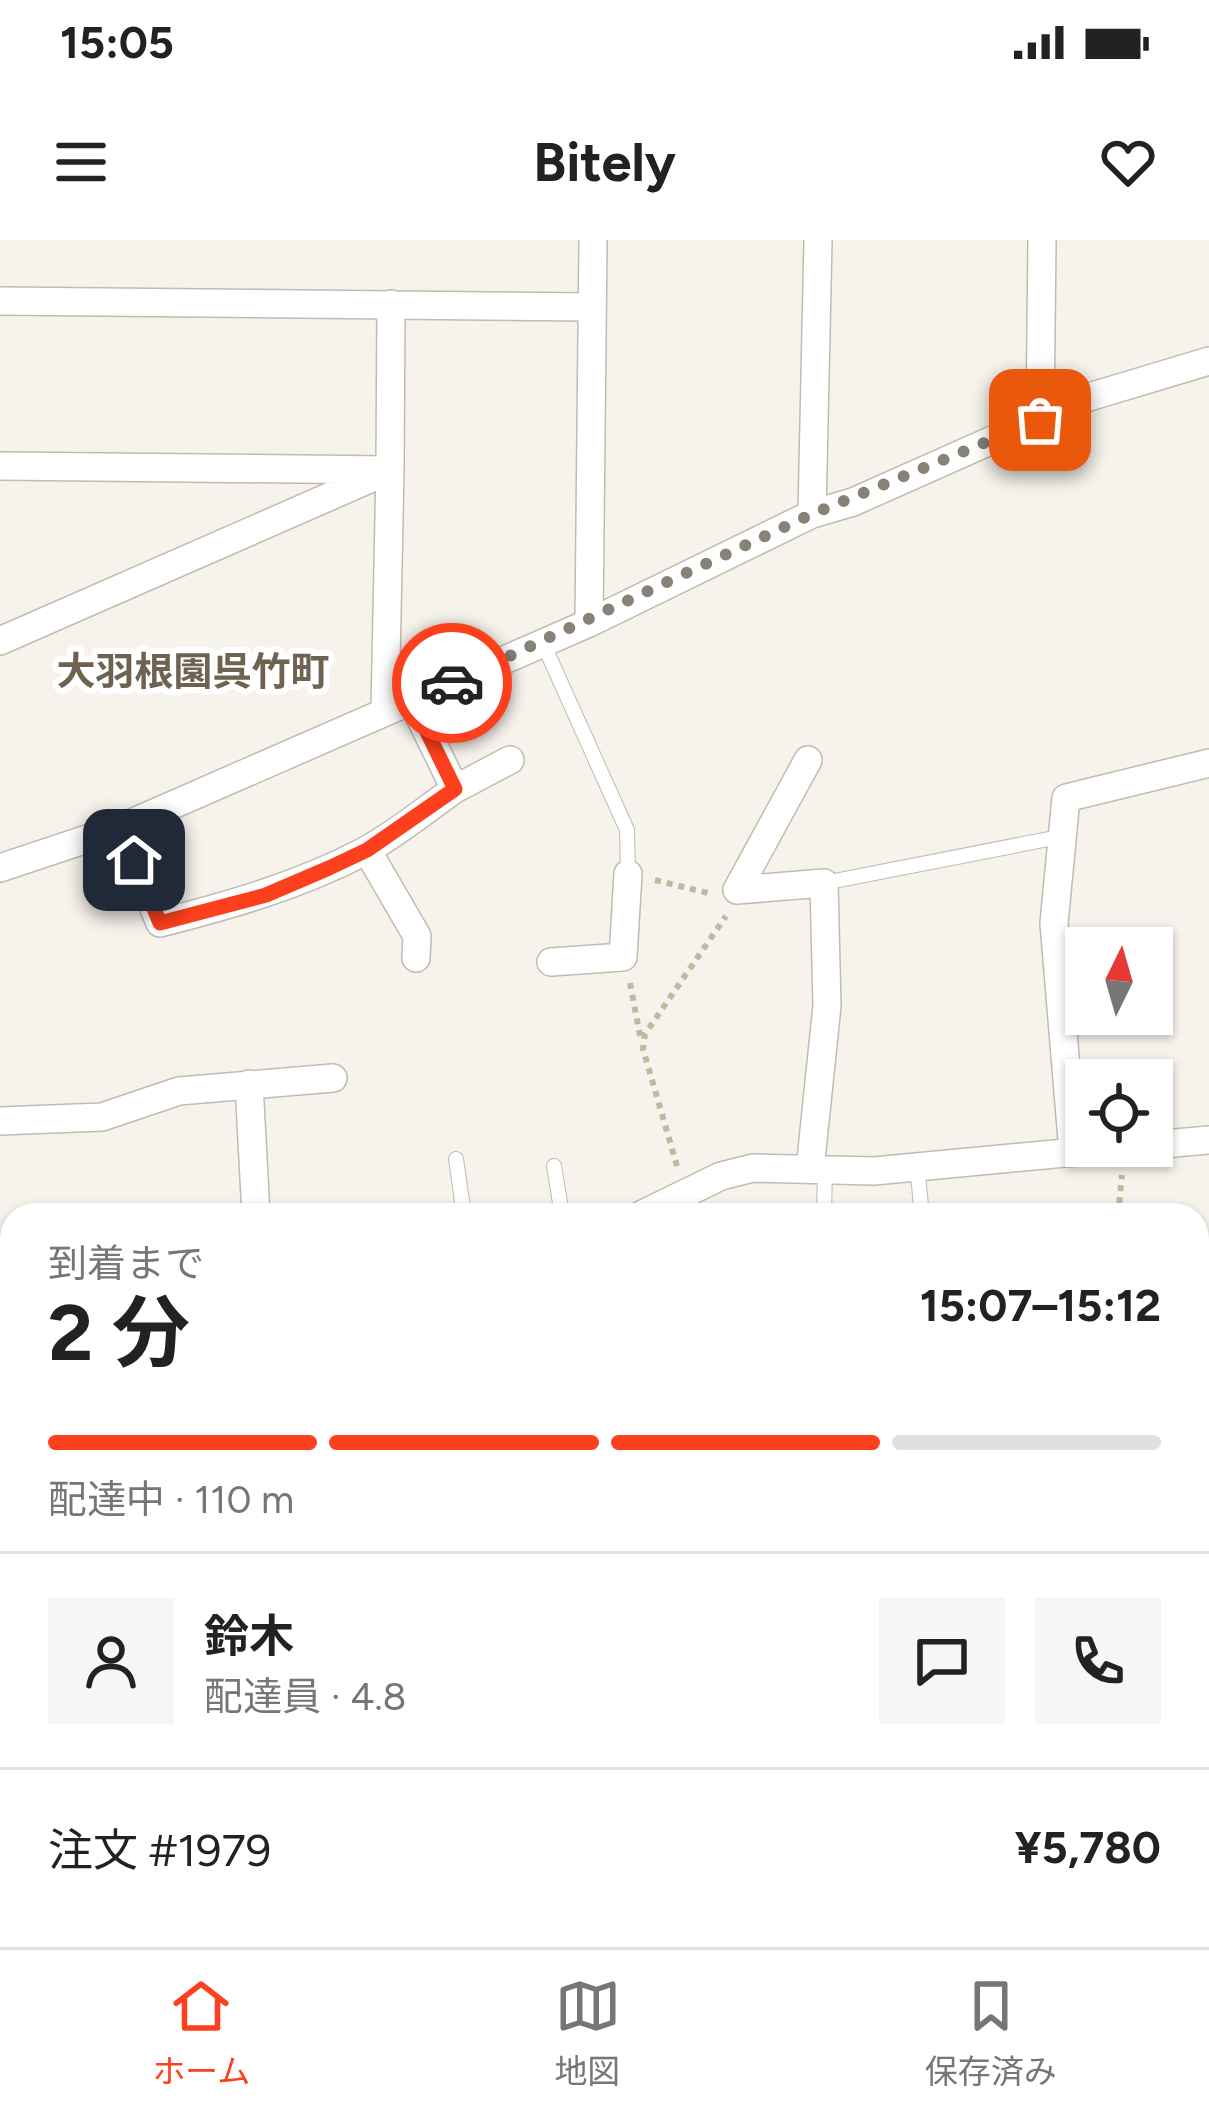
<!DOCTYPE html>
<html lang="ja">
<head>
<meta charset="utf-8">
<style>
	:root { --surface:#fff; --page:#f6f6f6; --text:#222; --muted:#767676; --line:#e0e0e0; --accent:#fc3f1d }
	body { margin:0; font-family:Figtree,"Noto Sans JP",sans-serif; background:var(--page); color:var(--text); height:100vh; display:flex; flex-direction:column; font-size:45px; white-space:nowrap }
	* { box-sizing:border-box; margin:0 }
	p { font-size:39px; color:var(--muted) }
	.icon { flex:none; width:66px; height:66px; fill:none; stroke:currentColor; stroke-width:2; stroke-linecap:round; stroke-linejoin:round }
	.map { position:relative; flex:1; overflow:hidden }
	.sheet { position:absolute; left:0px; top:963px; width:1209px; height:744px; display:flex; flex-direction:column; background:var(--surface); border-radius:36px 36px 0 0; box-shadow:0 3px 9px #0004 }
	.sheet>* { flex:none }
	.needle { width:78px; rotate:5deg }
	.controls { position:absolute; left:1065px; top:687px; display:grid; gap:24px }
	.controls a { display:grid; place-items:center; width:108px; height:108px; border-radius:0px; background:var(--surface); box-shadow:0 3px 9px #0004; font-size:60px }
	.pin { position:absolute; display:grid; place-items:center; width:102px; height:102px; color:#fff; margin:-51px; border-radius:24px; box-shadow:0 6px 18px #0006 }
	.courier { position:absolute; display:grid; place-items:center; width:120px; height:120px; margin:-60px; border:9px solid #fc3f1d; border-radius:50%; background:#fff; color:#222; box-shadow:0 3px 15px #0007 }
	.headline em { font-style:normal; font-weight:700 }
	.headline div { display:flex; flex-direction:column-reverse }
	.headline { display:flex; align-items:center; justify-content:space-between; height:204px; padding:0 48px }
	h1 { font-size:78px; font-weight:700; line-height:90px }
	.bar { display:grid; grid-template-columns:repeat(4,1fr); gap:18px 12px; align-content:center; height:144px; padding:0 48px }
	.bar i { height:15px; border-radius:9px; background:var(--line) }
	.bar .active { background:var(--accent) }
	.bar p { grid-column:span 4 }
	.line { display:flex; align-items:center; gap:30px; padding:0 48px; border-top:3px solid var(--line) }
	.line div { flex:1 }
	.round { display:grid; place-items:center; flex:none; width:126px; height:126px; border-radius:0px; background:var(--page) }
	.status { display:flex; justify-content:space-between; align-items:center; height:84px; padding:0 60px; background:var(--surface); direction:ltr }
	.status svg { height:33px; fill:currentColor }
	header { display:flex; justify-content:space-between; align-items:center; height:156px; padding:0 48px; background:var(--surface); font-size:54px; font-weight:700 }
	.tabs { display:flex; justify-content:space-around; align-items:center; height:168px; border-top:3px solid var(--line); background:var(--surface); font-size:33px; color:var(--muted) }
	.tabs a { display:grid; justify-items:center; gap:6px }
	.tabs .active { color:var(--accent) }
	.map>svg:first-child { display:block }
	.building { fill:#d8cfc1; stroke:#d3c7b4; stroke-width:3 }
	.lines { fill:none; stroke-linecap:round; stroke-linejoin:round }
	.service-casing { stroke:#c2bbae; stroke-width:16 }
	.minor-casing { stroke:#c2bbae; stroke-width:30 }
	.trunk-casing { stroke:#e0a43c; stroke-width:48 }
	.path { stroke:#c4b79f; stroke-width:6; stroke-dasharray:6 6; stroke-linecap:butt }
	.service { stroke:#fff; stroke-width:14 }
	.minor { stroke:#fff; stroke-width:27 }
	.trunk { stroke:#ffd985; stroke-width:45 }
	.rail { stroke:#9a9a9a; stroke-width:9; stroke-dasharray:15 15; stroke-linecap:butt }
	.done { stroke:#878178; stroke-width:12; stroke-dasharray:0 21.6 }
	.route { stroke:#fc3f1d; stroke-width:15 }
	.labels { text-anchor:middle; stroke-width:12; stroke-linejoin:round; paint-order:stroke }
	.quarter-label { font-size:39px; font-weight:bold; fill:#6e6250; stroke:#fff }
</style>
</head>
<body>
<div class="status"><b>15:05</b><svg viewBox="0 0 49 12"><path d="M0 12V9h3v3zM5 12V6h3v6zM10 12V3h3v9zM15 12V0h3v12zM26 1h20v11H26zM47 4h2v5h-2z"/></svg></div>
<header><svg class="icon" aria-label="menu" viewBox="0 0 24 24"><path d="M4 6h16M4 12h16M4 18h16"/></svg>Bitely<svg class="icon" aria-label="heart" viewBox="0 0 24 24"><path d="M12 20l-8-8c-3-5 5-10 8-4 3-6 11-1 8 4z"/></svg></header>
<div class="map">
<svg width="1209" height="1707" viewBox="0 0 1209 1707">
	<rect width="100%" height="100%" fill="#f6f3ec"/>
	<path class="building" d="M1197 1394 1209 1395V1440H1197Z"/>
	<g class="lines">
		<g class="service-casing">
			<path id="service" d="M543 403 627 590 628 634
				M824 643 1059 597
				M456 919 464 975
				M554 926 562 975
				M917 926 922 975
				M824 975 825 930"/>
		</g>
		<g class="minor-casing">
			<path id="minor" d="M0 61 592 67
				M1040 180 1042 0
				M0 226 390 230 391 64
				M812 274 818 0
				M589 383 593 0
				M0 401 390 230 385 470
				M455 549 510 520
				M120 588 160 683C230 665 298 646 363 612 395 595 425 570 455 549L412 461
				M367 610 417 696 416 718
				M0 628 120 588 589 383 812 274 853 262 1089 157 1209 121
				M737 650 824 643 827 766 810 929
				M737 650 808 520
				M551 722 623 717 628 634
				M249 844 256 975
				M0 881 102 877 179 851 333 838
				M1152 905 1209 900
				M1073 912 1054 683 1066 558 1209 523
				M641 975 721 936 753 928 874 931 1139 906
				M0 1064H12
				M0 1351 12 1407
				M0 1563 12 1527
				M210 1707 211 1695
				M592 1707 595 1695
				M823 1707 826 1695
				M986 1707 989 1695
				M1133 1707 1135 1695"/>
		</g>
		<g class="trunk-casing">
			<path id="trunk" d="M1197 1223H1209
				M0 1290 12 1288"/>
		</g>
		<path class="path" d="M655 640 712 654
			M630 743 641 801
			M677 926 643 809 645 794 726 676
			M1118 975 1122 935"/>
		<use href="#service" class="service"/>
		<use href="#minor" class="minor"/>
		<use href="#trunk" class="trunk"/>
		<path class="rail" d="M1197 1468 1209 1467
			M0 1502H12"/>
	</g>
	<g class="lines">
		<path class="done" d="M452 443 812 274 1040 180"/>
		<path class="route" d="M134 620 160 683 266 655 329 628 367 610 455 549 412 461 452 443"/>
	</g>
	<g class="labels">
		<g class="quarter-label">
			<text x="193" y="445">大羽根園呉竹町</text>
		</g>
	</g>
</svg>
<div class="controls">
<a><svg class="needle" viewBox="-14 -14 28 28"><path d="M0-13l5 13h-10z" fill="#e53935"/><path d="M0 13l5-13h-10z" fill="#767676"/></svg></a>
<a><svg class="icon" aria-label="locate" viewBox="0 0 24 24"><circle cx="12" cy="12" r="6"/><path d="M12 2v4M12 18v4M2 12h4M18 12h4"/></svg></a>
</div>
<div class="pin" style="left:1040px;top:180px;background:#ea580c"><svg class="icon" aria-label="bag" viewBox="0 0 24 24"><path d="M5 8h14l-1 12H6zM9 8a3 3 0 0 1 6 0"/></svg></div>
<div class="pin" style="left:134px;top:620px;background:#1f2937"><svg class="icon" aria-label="home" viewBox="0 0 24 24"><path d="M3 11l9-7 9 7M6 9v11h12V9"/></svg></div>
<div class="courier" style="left:452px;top:443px"><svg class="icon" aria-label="car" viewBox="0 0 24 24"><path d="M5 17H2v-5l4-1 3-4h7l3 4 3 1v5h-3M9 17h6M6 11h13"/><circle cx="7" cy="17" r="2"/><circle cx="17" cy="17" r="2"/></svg></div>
<section class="sheet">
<div class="headline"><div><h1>2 分</h1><p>到着まで</p></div><em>15:07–15:12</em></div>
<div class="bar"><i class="active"></i><i class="active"></i><i class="active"></i><i></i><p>配達中 · 110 m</p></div>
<div class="line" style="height:216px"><a class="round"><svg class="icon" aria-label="person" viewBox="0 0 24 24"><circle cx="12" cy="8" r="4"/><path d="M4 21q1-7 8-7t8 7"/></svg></a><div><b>鈴木</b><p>配達員 · 4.8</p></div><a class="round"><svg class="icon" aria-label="chat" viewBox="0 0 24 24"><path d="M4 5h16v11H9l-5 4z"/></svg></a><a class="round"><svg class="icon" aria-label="phone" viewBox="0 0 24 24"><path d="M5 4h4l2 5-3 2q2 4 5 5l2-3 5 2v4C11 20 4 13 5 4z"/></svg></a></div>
<div class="line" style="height:156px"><div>注文 #1979</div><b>¥5,780</b></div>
</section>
</div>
<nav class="tabs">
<a class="active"><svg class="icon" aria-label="home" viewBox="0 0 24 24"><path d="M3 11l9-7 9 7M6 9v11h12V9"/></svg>ホーム</a>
<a><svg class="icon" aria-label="map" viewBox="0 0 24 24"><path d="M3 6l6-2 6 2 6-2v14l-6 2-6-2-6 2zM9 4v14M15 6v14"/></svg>地図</a>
<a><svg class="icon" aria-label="saved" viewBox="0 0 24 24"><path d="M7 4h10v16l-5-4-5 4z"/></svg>保存済み</a>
</nav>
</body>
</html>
